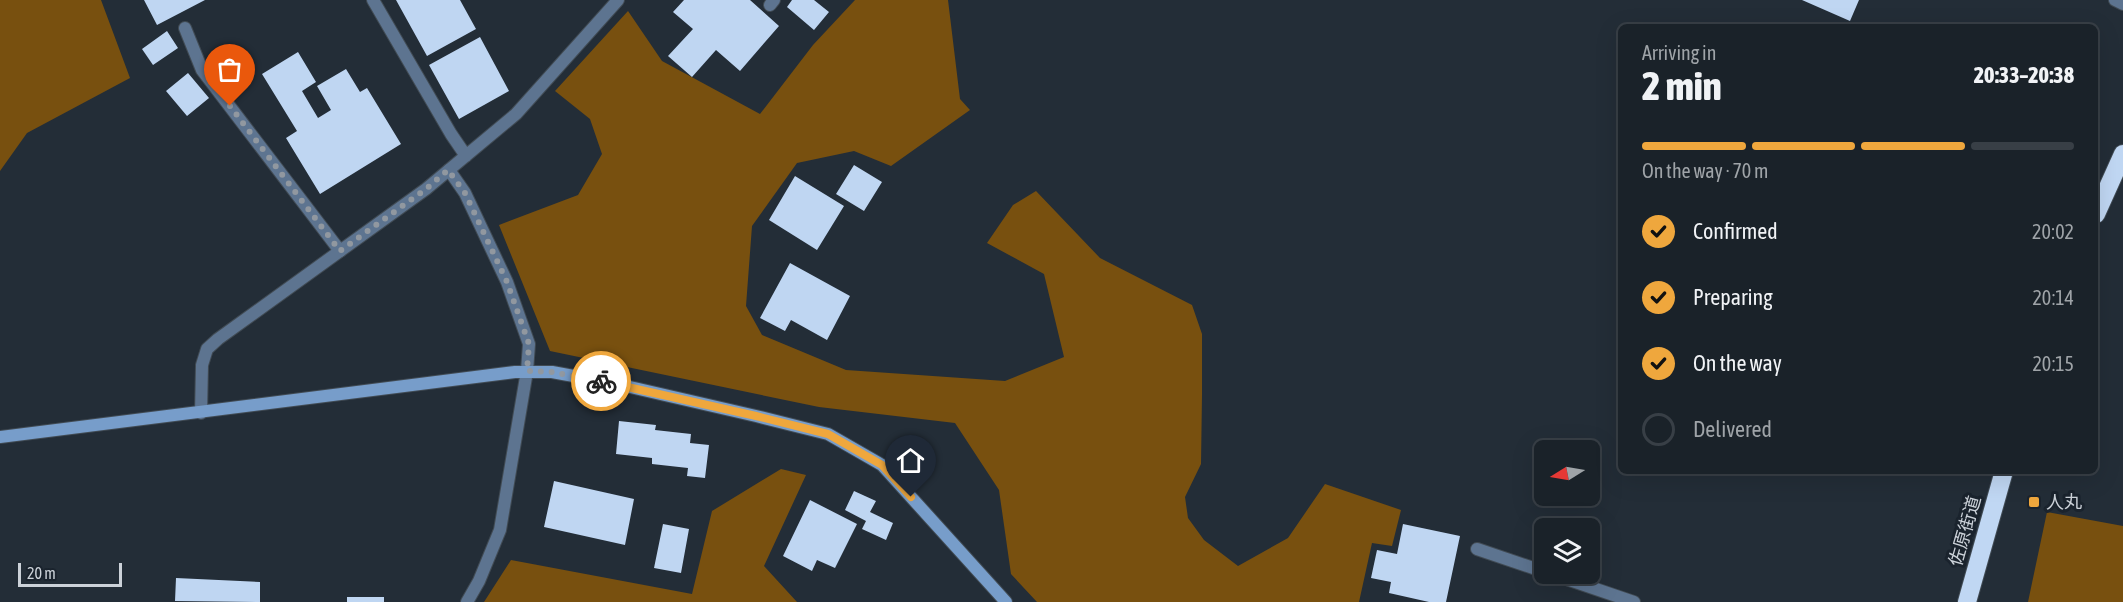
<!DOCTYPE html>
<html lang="en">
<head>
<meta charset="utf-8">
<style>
	:root { --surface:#1a2229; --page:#272f35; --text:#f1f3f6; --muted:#9fa4a8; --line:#383f46; --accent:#efa73d }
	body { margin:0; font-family:"Asap Condensed","Noto Sans JP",sans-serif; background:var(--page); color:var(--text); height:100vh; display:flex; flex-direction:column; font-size:22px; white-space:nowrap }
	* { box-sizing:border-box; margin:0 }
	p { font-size:20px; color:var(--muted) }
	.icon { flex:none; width:33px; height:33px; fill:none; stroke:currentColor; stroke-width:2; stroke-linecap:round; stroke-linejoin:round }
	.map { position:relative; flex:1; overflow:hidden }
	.drawer { position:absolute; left:1618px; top:24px; width:480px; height:450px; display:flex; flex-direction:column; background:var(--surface); border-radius:9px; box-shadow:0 6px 24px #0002,0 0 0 2px var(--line) }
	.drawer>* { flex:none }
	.needle { width:39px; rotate:259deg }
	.tools { position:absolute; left:1534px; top:440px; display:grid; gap:12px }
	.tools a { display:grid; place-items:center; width:66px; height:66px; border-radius:9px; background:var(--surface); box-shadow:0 6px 24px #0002,0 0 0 2px var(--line); font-size:30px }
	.scale { position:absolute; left:18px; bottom:15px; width:104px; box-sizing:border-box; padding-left:6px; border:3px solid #ccd2d9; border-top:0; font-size:16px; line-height:21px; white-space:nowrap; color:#ccd2d9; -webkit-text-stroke:4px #1a232d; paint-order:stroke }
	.pin { position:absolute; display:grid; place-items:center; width:51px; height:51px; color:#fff; margin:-62px -26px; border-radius:50% 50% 50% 0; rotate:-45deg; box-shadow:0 0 6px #0007 }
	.pin .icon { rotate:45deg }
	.courier { position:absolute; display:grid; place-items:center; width:60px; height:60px; margin:-30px; border:4px solid #efa73d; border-radius:50%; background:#fff; color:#222; box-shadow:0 2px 8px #0007 }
	.overview em { font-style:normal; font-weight:800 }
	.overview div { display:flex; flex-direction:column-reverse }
	.overview { display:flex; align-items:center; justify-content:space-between; height:102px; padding:0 24px }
	h1 { font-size:39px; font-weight:800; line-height:45px }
	.bar { display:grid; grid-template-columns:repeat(4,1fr); gap:9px 6px; align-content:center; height:72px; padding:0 24px }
	.bar i { height:8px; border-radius:4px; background:var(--line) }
	.bar .current { background:var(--accent) }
	.bar p { grid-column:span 4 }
	ol { padding:0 24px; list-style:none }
	li { display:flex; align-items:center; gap:18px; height:66px }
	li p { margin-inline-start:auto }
	li .icon { padding:6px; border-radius:50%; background:var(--accent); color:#111; stroke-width:4 }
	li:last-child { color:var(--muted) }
	li i { width:33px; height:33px; border:3px solid var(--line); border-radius:50% }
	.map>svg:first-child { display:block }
	.forest { fill:#78500f }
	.building { fill:#bfd6f2 }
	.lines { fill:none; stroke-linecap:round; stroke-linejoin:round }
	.lane-casing { stroke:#414b54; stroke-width:14 }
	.street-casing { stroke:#414b54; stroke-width:14 }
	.secondary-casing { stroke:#414b54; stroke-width:14 }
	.highway-casing { stroke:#414b54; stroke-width:20 }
	.lane { stroke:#5d7490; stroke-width:12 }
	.street { stroke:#5d7490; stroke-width:12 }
	.secondary { stroke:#779dca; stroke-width:12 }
	.highway { stroke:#c0d7f3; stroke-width:18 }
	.done { stroke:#9198a0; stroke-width:6; stroke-dasharray:0 10.8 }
	.route { stroke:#efa73d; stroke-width:8 }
	.poi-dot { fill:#efa73d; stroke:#1a232d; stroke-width:2 }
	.labels { text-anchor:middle; stroke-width:6; stroke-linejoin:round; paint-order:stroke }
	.poi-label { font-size:18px; fill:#ccd2d9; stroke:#1a232d; text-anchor:start }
	.street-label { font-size:18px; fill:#ccd2d9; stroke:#1a232d }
</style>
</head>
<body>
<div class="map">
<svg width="2123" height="602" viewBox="0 0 2123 602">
	<rect width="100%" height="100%" fill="#232d37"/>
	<path class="forest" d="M0 0H101L130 78 27 133 0 171Z
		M855 0H948L960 99 970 110 891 166 854 151 797 163 752 226 746 306 762 335 846 370 1005 381 1064 357 1044 274 987 243 1013 205 1036 191 1100 258 1192 305 1202 334V395L1201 464 1185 497 1188 518 1204 540 1238 566 1288 538 1325 484 1401 510 1392 546 1372 543 1359 602H1037L1011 574 999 490 955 423 819 407 550 351 499 225 578 195 602 154 590 119 555 91 628 11 662 61 760 114 813 45Z
		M781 469 806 475 764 566 797 602H484L511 560 692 594 712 511Z
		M2047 512 2123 526V602H2028Z"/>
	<path class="building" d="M144 0H205L157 25Z
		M396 0H460L476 29 427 56Z
		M684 0H750L779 26 740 71 716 50 692 77 668 56 693 29 673 12Z
		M792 0H814L829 12 814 30 787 7Z
		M1802 0H1859L1850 21Z
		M167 31 178 48 153 65 142 49Z
		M480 37 509 91 459 119 429 65Z
		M298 52 316 82 302 91 318 118 331 110 317 86 346 69 360 92 367 88 401 144 320 194 286 138 297 131 262 74Z
		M188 73 209 98 187 116 166 91Z
		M854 165 882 182 864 211 836 194Z
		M795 176 844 206 817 250 769 220Z
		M790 263 850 296 827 340 791 320 785 331 760 318Z
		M619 421 656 425 655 430 691 434 690 443 709 445 705 478 687 476 688 468 652 464V458L616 454Z
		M554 481 634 499 625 545 544 527Z
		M854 491 876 501 870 512 893 523 886 540 862 529 866 521 845 510Z
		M810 500 857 524 835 568 817 560 812 571 783 556Z
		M663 524 689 529 681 573 654 568Z
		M1403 524 1460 536 1446 602H1429L1389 593 1391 582 1371 578 1377 550 1397 554Z
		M176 578 260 582V602L175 601Z
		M347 597H384V602H347Z"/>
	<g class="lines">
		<g class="lane-casing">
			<path id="lane" d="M770 5 774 0
				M185 28 202 70 340 251
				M449 170 465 193 507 282 529 344 527 371 500 530 479 581 467 602
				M1477 549 1545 572
				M1549 573 1634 602"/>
		</g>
		<g class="street-casing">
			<path id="street" d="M373 0 451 134 466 156
				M2115 0 2123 4
				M201 413 202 365 207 349 218 339 426 189 516 114 618 0"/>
		</g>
		<g class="secondary-casing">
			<path id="secondary" d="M0 437 515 372H552L617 384 756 416 828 434 882 465 1006 602"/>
		</g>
		<g class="highway-casing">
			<path id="highway" d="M2096 214 2123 154
				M1967 602 2004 471"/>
		</g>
		<use href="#lane" class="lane"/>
		<use href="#street" class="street"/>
		<use href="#secondary" class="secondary"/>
		<use href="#highway" class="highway"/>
	</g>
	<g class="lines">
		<path class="done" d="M230 106 340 251 426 189 448 170 465 193 507 282 529 344 527 371 552 372 601 381"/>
		<path class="route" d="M601 381 756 416 828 434 882 465 911 497"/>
	</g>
	<rect class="poi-dot" x="2028" y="496" width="12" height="12" rx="3"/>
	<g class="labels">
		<g class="poi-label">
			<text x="2046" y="508">人丸</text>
		</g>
		<g class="street-label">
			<text transform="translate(1965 531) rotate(-74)" y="6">佐原街道</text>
		</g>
	</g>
</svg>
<div class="tools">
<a><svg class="needle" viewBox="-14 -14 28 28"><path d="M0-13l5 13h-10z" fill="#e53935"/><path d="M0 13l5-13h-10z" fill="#9fa4a8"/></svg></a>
<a><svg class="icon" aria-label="layers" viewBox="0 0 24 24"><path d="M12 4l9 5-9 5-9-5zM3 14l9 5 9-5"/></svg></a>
</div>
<div class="scale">20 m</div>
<div class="pin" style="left:230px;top:106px;background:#ea580c"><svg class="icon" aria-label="bag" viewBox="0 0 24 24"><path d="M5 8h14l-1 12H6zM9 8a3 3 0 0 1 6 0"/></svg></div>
<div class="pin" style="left:911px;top:497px;background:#1f2937"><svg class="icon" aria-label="home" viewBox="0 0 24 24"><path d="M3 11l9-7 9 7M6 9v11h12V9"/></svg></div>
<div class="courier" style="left:601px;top:381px"><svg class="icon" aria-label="bike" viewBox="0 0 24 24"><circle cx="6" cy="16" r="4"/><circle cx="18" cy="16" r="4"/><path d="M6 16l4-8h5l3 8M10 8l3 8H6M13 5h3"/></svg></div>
<section class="drawer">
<div class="overview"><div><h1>2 min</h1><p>Arriving in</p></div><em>20:33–20:38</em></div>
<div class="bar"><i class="current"></i><i class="current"></i><i class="current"></i><i></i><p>On the way · 70 m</p></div>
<ol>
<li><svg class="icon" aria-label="check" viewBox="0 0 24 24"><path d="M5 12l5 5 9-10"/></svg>Confirmed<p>20:02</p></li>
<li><svg class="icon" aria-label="check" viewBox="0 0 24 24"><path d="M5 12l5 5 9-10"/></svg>Preparing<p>20:14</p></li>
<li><svg class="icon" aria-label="check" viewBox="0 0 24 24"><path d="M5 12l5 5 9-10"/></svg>On the way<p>20:15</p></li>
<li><i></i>Delivered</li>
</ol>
</section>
</div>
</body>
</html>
